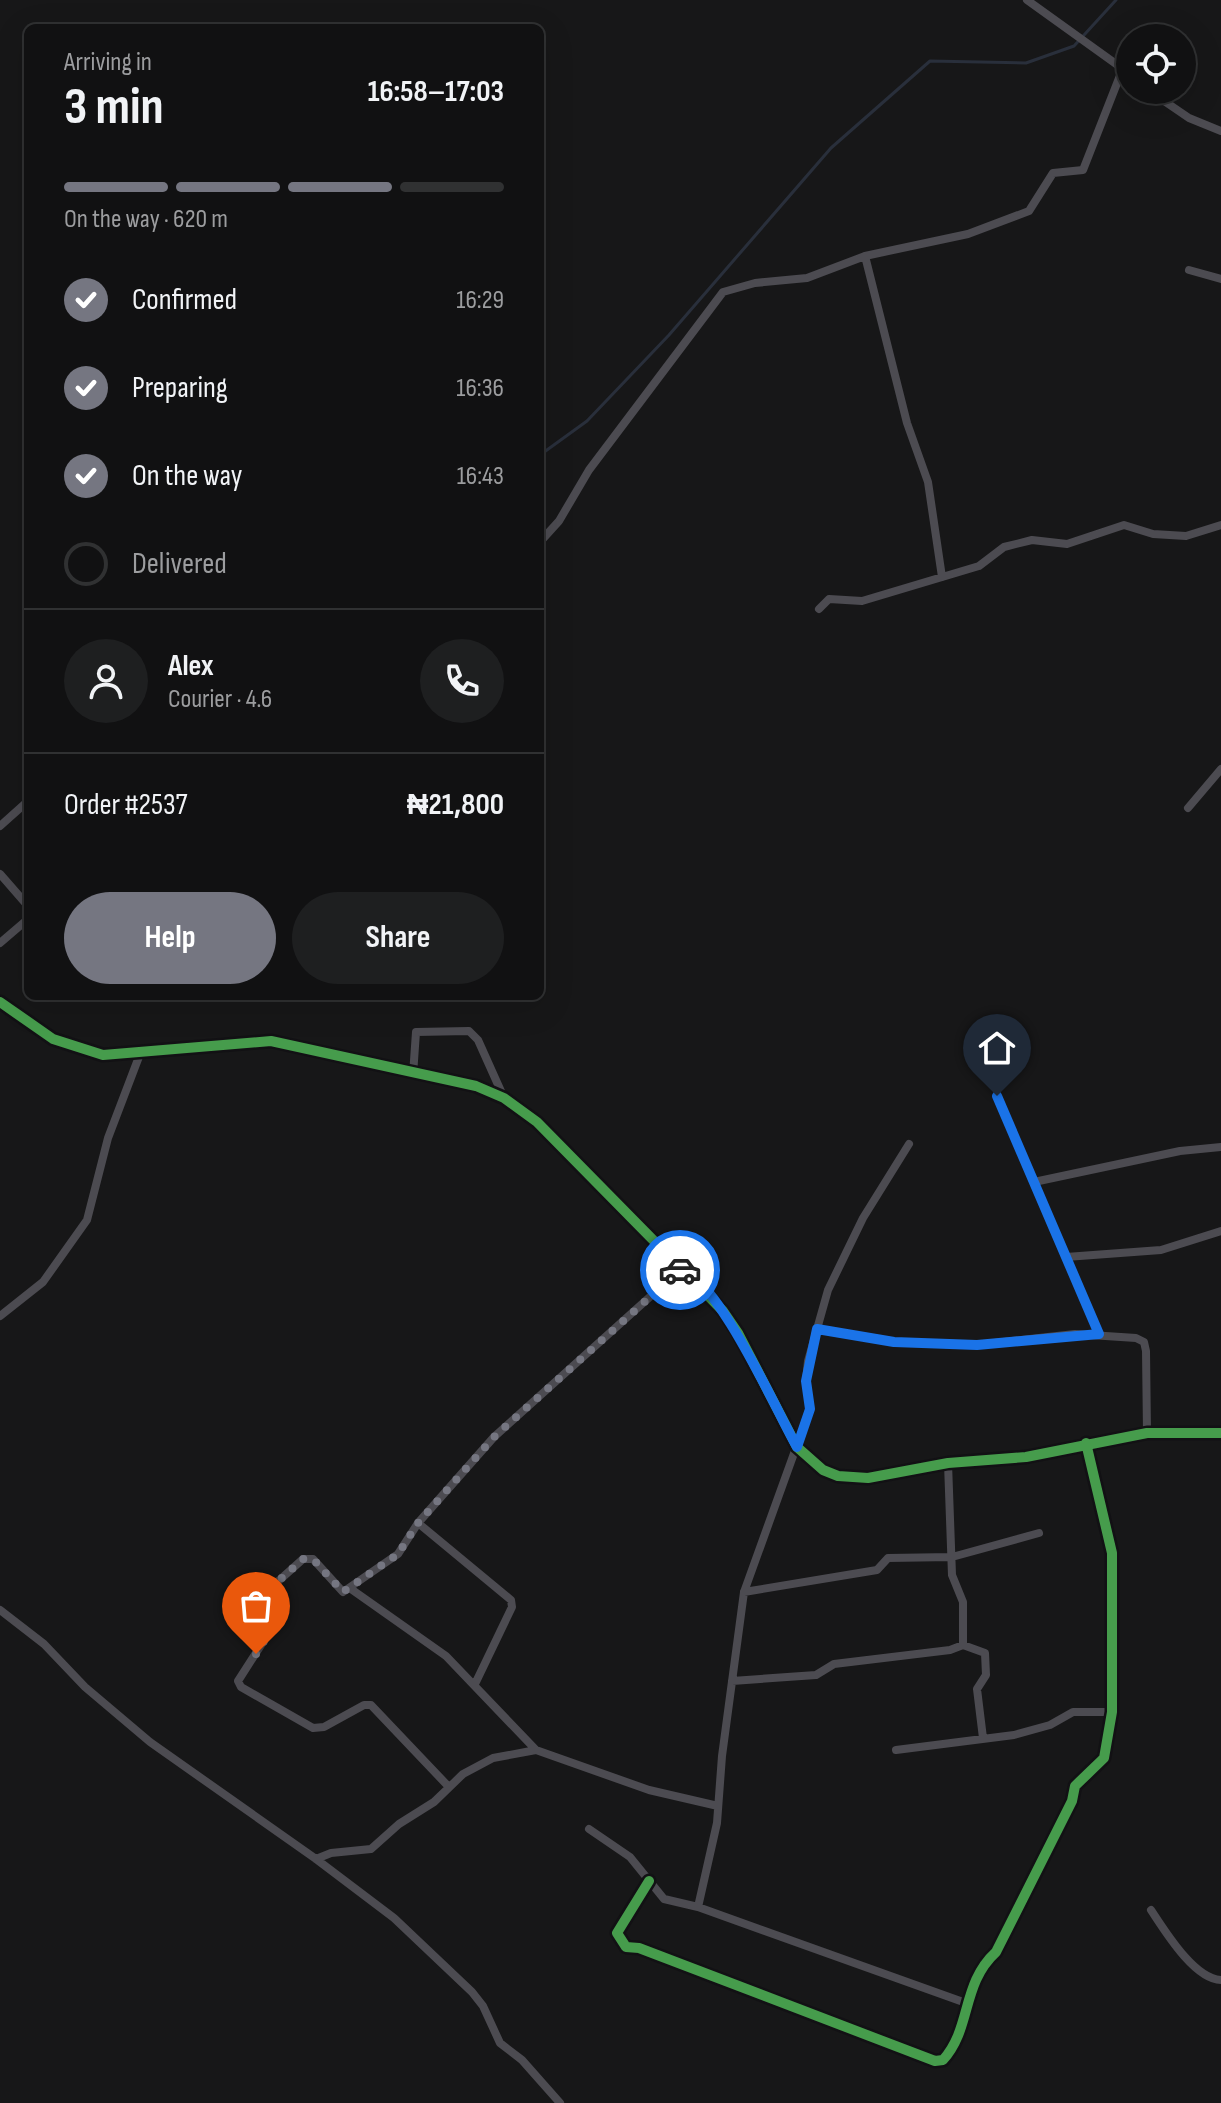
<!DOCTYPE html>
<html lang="en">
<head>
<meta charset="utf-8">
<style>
	:root { --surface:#111112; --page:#1e1f20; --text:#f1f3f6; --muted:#9c9d9f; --line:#303132; --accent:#757681 }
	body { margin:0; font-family:"Sofia Sans Condensed",sans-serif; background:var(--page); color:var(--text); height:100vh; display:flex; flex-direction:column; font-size:30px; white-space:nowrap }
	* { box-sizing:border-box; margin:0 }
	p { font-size:26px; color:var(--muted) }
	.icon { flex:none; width:44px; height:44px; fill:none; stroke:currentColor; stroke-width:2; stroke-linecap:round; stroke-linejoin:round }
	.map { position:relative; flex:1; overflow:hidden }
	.details { position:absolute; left:24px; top:24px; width:520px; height:976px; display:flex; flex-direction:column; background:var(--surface); border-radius:12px; box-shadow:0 8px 32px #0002,0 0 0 2px var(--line) }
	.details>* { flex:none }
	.tools { position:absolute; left:1116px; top:24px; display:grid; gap:16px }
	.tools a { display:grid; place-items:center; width:80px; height:80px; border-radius:50%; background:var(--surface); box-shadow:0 8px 32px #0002,0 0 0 2px var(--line); font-size:40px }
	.pin { position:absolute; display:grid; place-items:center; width:68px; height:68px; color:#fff; margin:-82px -34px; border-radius:50% 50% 50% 0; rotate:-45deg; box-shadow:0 0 8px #0007 }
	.pin .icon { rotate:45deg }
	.courier { position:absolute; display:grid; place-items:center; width:80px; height:80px; margin:-40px; border:6px solid #1a73e8; border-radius:50%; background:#fff; color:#222; box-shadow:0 2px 10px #0007 }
	.summary em { font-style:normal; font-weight:700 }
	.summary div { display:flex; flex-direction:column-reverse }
	.summary { display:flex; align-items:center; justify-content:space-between; height:136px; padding:0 40px }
	h1 { font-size:52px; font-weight:700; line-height:60px }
	.bar { display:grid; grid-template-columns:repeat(4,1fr); gap:12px 8px; align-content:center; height:96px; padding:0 40px }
	.bar i { height:10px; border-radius:6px; background:var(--line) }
	.bar .selected { background:var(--accent) }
	.bar p { grid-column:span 4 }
	.line { display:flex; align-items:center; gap:20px; padding:0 40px; border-top:2px solid var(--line) }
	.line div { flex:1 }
	.round { display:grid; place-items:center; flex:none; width:84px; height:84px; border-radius:42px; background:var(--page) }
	ol { padding:0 40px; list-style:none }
	li { display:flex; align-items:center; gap:24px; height:88px }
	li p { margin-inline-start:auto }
	li .icon { padding:8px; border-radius:50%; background:var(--accent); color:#fff; stroke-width:4 }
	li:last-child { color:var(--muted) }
	li i { width:44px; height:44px; border:4px solid var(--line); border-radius:50% }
	.action { display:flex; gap:16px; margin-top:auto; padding:16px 40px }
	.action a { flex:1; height:92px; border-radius:48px; background:var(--accent); color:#fff; font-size:32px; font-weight:700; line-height:92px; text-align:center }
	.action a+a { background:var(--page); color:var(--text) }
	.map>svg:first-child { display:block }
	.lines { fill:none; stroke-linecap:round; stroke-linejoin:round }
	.stream { stroke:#292f3b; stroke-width:3 }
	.street { stroke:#4c4b51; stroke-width:8 }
	.cycleway-casing { stroke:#121114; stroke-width:15 }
	.cycleway { stroke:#469c4c; stroke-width:10 }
	.done { stroke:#757681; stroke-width:8; stroke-dasharray:0 14.4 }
	.route { stroke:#1a73e8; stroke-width:10 }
</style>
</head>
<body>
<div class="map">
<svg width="1221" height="2103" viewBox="0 0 1221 2103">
	<rect width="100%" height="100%" fill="#171718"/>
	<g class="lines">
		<path class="stream" d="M540 455 587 421 669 335 831 148 930 61 1026 63 1074 46 1116 0"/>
		<path class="street" d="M1027 0 1130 74
			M1148 90 1189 118 1221 131
			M865 256 907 423 928 482 942 577
			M1189 270 1221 279
			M540 542 559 521 589 470 723 292 755 283 807 278 865 256 968 234 1029 211 1053 173 1083 170 1123 68
			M819 609 829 599 862 601 979 566 1004 547 1032 540 1067 544 1124 525 1153 534 1186 536 1221 525
			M1188 808 1221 769
			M0 826 28 801
			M0 874 28 906
			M0 943 28 919
			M0 1002 53 1039 103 1055 271 1041 476 1086 504 1098 537 1122 723 1311 738 1333 797 1447 823 1470 838 1476 868 1478 948 1463 1026 1457 1147 1433H1221
			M413 1075 416 1032 469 1031 478 1040 504 1098
			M997 1096 1099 1334
			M1034 1182 1180 1151 1221 1147
			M1066 1257 1161 1250 1221 1231
			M0 1316 43 1282 87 1220 108 1138 140 1054
			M817 1329 894 1342 977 1345 1075 1334 1136 1338 1144 1342 1146 1351 1147 1433
			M418 1523 511 1600 512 1607 475 1684
			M351 1589 446 1656 536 1750
			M744 1592 877 1570 888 1558 952 1557 1039 1533
			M0 1610 44 1644 85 1687 150 1742 316 1859 394 1918 472 1992 483 2006 500 2043 522 2060 560 2103
			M963 1645 985 1653 986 1675 977 1689 983 1738
			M732 1681 816 1675 834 1664 950 1650 963 1645V1602L952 1575 948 1463
			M896 1750 1014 1735 1050 1725 1073 1712H1112
			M448 1786 371 1705H364L324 1727 313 1728 241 1687 238 1681 279 1617 274 1585 303 1559H313L343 1592 398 1554 418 1523 494 1437 682 1268
			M589 1829 630 1857 664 1899 698 1907 966 2003
			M316 1859 331 1853 371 1849 399 1824 434 1802 463 1774 493 1758 536 1750 649 1790 718 1806
			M649 1881 617 1933 626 1947 639 1948 935 2061 943 2060C972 2028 961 1984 996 1952L1072 1801 1075 1786 1104 1758 1112 1712V1553L1086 1443
			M698 1907 717 1823 722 1756 744 1592 810 1409 806 1381 808 1361 828 1290 863 1218 909 1144
			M1151 1910C1165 1931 1194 1979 1221 1980"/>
		<g class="cycleway-casing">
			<path id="cycleway" d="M0 1002 53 1039 103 1055 271 1041 476 1086 504 1098 537 1122 723 1311 738 1333 797 1447 823 1470 838 1476 868 1478 948 1463 1026 1457 1147 1433H1221
				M649 1881 617 1933 626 1947 639 1948 935 2061 943 2060C972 2028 961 1984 996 1952L1072 1801 1075 1786 1104 1758 1112 1712V1553L1086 1443"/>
		</g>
		<use href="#cycleway" class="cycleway"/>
	</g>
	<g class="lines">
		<path class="done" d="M256 1654 279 1617 274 1585 303 1559H313L343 1592 398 1554 418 1523 494 1437 680 1270"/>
		<path class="route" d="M680 1270C716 1275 777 1412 797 1447L810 1409 806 1381 817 1329 894 1342 977 1345 1099 1334 997 1096"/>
	</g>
</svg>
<div class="tools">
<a><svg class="icon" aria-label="locate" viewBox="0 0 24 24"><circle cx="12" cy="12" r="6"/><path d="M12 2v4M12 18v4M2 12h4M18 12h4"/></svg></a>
</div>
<div class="pin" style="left:256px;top:1654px;background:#ea580c"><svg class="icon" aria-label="bag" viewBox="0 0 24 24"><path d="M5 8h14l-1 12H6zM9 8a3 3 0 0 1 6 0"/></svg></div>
<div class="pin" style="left:997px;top:1096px;background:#1f2937"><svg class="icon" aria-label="home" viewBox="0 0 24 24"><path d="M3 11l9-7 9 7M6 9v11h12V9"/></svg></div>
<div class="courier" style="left:680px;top:1270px"><svg class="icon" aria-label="car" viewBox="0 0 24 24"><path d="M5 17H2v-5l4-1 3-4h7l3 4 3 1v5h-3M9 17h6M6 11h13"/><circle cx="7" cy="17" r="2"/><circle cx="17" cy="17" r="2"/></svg></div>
<section class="details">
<div class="summary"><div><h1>3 min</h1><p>Arriving in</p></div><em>16:58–17:03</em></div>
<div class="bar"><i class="selected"></i><i class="selected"></i><i class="selected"></i><i></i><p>On the way · 620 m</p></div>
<ol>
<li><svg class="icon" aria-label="check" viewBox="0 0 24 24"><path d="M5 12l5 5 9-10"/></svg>Confirmed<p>16:29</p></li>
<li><svg class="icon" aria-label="check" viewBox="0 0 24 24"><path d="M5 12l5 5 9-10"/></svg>Preparing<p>16:36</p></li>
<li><svg class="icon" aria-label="check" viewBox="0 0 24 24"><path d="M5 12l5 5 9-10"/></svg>On the way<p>16:43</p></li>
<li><i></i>Delivered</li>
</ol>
<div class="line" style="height:144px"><a class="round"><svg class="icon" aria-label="person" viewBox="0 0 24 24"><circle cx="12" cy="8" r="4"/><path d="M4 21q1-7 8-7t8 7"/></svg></a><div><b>Alex</b><p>Courier · 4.6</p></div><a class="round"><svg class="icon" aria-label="phone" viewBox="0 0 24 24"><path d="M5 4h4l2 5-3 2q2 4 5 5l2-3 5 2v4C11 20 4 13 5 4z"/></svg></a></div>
<div class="line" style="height:104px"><div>Order #2537</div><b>₦21,800</b></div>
<div class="action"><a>Help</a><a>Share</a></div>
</section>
</div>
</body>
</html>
